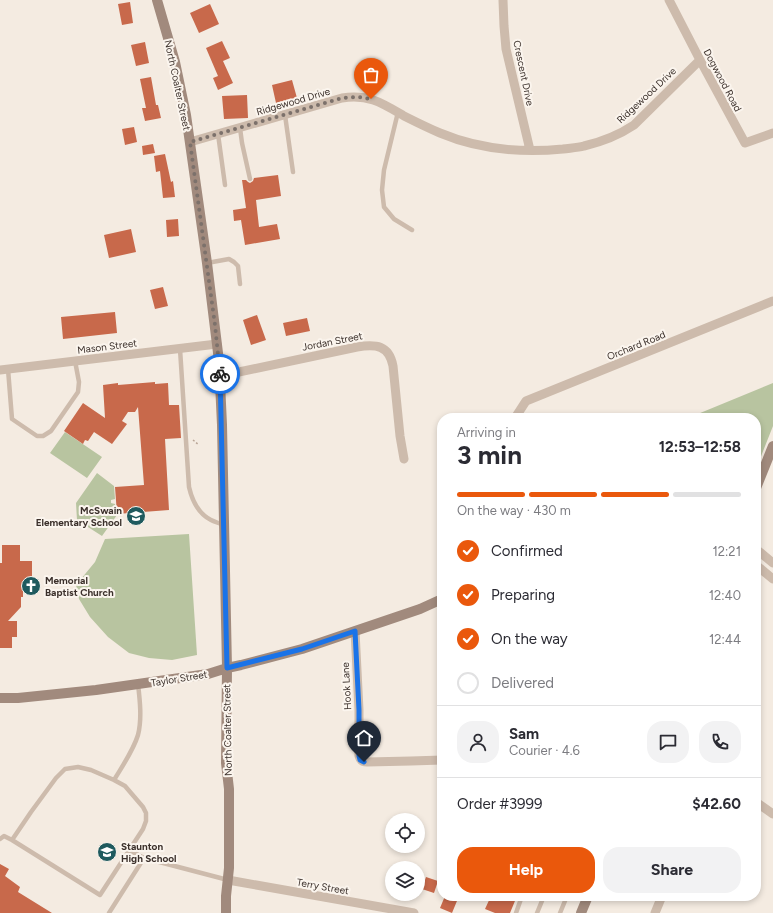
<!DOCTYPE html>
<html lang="en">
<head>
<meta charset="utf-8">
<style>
	:root { --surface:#fff; --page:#f2f2f3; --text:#2b2b33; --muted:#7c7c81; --line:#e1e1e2; --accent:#ea580c }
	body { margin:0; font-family:Figtree,sans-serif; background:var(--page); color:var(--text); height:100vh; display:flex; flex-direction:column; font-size:15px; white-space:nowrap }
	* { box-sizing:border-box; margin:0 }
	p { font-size:13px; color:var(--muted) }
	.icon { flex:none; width:22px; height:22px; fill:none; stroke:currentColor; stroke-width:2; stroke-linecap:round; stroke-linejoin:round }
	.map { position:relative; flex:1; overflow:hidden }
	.details { position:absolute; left:437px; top:413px; width:324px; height:488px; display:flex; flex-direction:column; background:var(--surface); border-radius:16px; box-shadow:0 2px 6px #0003 }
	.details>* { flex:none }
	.buttons { position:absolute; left:385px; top:813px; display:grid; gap:8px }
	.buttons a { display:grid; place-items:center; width:40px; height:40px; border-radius:50%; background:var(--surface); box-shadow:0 2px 6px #0003; font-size:20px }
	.pin { position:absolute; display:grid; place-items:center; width:34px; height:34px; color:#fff; margin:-41px -17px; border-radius:50% 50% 50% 0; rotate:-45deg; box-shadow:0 0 4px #0007 }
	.pin .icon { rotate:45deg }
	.courier { position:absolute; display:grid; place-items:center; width:40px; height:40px; margin:-20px; border:3px solid #1a73e8; border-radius:50%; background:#fff; color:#222; box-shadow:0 1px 5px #0007 }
	.headline em { font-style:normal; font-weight:700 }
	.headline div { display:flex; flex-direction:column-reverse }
	.headline { display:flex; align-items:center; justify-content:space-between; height:68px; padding:0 20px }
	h1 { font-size:26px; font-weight:700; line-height:30px }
	.bar { display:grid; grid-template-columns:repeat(4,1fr); gap:6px 4px; align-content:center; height:48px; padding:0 20px }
	.bar i { height:5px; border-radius:3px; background:var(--line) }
	.bar .on { background:var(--accent) }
	.bar p { grid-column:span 4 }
	.line { display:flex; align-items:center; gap:10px; padding:0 20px; border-top:1px solid var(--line) }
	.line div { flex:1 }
	.round { display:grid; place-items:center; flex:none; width:42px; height:42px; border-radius:16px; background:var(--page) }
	ol { padding:0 20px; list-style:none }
	li { display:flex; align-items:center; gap:12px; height:44px }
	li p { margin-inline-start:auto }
	li .icon { padding:4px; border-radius:50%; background:var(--accent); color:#fff; stroke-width:4 }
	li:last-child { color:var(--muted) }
	li i { width:22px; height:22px; border:2px solid var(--line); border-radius:50% }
	.action { display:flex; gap:8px; margin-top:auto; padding:8px 20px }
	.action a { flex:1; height:46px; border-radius:16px; background:var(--accent); color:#fff; font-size:16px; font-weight:700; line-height:46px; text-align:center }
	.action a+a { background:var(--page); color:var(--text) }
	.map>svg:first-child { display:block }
	.green { fill:#b8c4a0 }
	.building { fill:#c8694b }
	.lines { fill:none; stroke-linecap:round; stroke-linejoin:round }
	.path { stroke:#b9a596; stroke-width:1.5; stroke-dasharray:2 2; stroke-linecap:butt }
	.lane { stroke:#cdbbac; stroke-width:4.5 }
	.street { stroke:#cdbbac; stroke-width:9 }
	.secondary { stroke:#a18a7d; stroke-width:10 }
	.done { stroke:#7c716b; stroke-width:4; stroke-dasharray:0 7.2 }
	.route { stroke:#1a73e8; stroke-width:5 }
	.labels { text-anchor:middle; stroke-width:4; stroke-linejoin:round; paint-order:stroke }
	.street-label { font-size:10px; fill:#3b302b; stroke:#fbf5ee }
	.poi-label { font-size:10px; font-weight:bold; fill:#3b302b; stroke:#fbf5ee; text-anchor:start }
</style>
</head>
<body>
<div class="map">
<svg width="773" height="913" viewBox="0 0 773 913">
	<rect width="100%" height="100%" fill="#f4ebe1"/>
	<path class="green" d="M773 383V426L756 469V418H688Z
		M65 432 102 457 87 478 50 453Z
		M97 473 114 486 115 499 111 500V503L115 504V506L111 507 110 510 111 513H116L117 515 102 536 77 520 76 503Z
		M189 534 197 655 172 660 149 658 129 653 108 637 90 617 79 599 76 585 95 562 105 539Z"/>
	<path class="building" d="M130 2 133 23 122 25 118 4Z
		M210 4 219 24 199 33 190 13Z
		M222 41 230 58 223 61 233 83 218 90 213 78 218 76 206 48Z
		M145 42 149 63 136 66 131 45Z
		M151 77 156 105H158L161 118 145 121 142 108H146L140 79Z
		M292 80 297 98 276 103 272 85Z
		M247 95 248 118 224 119 222 96Z
		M134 127 137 142 125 145 122 129Z
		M153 144 155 153 143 155 142 146Z
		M165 154 171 182 173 181 175 197 163 198 160 171 156 172 154 156Z
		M278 175 281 196 256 200 259 227 277 224 280 239 245 245 241 220 234 221 233 210 246 208 242 180H246L248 182 250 183 253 181 254 178Z
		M178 219 179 236 167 237 166 220Z
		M131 229 136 252 109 258 104 235Z
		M163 287 168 306 155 309 150 290Z
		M115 312 117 333 63 339 61 317Z
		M257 315 266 340 251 345 243 320Z
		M307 318 310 331 286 336 283 323Z
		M155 382V384L168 383 169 405H179L181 438 165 439 169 510 117 514 115 487 144 485 138 407 135 412H128L122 421 127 424 112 444 94 432 88 441 85 440 83 444 64 431 83 403 105 418 103 385 118 383V385Z
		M2 545H20V561H32V583H23V597H21V607L8 621H17V637H12V648H0V563H2Z
		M0 864 9 869 5 876 20 887 18 892 52 913H0Z
		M426 877 438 881 434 893 422 889Z
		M445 896H459L452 913 440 908Z
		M491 896H517L510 913H495L485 909Z"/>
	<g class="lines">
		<path class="path" d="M193 440 199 445"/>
		<path class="lane" d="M398 112 384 170 382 190 384 207 394 219 412 230
			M285 115 293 172
			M240 128 242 143 250 179
			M218 134 225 185
			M207 263 229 259 234 262 238 266 240 284
			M180 349 189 487C192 500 199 514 211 520 215 522 219 523 223 525
			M8 369 12 419 37 436H43L51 431 78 392 79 382 75 361
			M78 767 91 770 114 780 125 786 143 807 146 813V821L143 829 100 895 12 840 31 812 56 778 65 769Z
			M114 780C123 765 133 751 138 735 142 719 140 701 138 684
			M0 839 4 836 12 840
			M129 850 144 858
			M109 913 144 858 228 880
			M516 913 522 896
			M537 913 544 896
			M560 913 567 896"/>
		<path class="street" d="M503 0 504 26 506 49 530 150
			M669 0 700 60 745 143 773 133
			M190 142 342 98C369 94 382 103 404 116 416 122 428 128 440 133 478 149 522 153 563 149 569 148 577 148 584 146 601 142 619 135 634 125L700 60
			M0 370 217 344
			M220 376 357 347C376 344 389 345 393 366L400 436 404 459
			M515 418 526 401 773 301
			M756 549 773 563
			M756 565 773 579
			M355 631 359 710V756C360 760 362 762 367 762L411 761 442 760
			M756 802 773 814
			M228 880 414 913
			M655 913 662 896"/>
		<path class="secondary" d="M157 0 175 62 186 115 207 263 219 361 222 425 227 668 226 763 229 789V868L226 896V913
			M756 488 773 446
			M0 698H18L96 690 208 674 227 668 241 665 302 649 420 609 442 599
			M581 913 588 896"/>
	</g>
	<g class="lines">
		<path class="done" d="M220 374 215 325 190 142 342 98 358 97 371 99"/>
		<path class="route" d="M220 374 227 668 302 649 355 631 359 710V756L360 760 364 762"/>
	</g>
	<defs>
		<g id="school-disc" transform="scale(1)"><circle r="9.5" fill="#1f5a5e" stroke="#fbf5ee"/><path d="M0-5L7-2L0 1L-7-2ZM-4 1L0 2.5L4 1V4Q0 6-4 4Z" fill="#fff"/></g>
		<g id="church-disc" transform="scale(1)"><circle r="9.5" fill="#1f5a5e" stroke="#fbf5ee"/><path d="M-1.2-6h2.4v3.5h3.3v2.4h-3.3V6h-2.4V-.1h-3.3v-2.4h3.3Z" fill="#fff"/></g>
	</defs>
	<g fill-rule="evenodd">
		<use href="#school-disc" x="136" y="516"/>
		<use href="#church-disc" x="31" y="586"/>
		<use href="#school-disc" x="107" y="852"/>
	</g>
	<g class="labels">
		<g class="street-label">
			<text transform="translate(524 73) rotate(78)" y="4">Crescent Drive</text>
			<text transform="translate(723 80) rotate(62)" y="4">Dogwood Road</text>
			<text transform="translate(178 85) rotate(78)" y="4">North Coalter Street</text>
			<text transform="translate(646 95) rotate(-43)" y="4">Ridgewood Drive</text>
			<text transform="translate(293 101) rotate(-16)" y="4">Ridgewood Drive</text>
			<text transform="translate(332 341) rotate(-11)" y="4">Jordan Street</text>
			<text transform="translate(636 345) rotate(-22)" y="4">Orchard Road</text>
			<text transform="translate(107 346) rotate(-7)" y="4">Mason Street</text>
			<text transform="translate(179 678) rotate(-9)" y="4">Taylor Street</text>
			<text transform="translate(346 686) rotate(-93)" y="4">Hook Lane</text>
			<text transform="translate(227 730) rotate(-91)" y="4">North Coalter Street</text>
			<text transform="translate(323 886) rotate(10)" y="4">Terry Street</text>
		</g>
		<g class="poi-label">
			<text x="122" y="514" text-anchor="end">McSwain<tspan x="122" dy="12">Elementary School</tspan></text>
			<text x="45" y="584">Memorial<tspan x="45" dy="12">Baptist Church</tspan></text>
			<text x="121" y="850">Staunton<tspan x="121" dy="12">High School</tspan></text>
		</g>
	</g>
</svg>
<div class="buttons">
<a><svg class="icon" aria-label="locate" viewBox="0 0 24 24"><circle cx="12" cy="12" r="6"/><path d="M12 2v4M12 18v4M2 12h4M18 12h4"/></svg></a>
<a><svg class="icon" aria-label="layers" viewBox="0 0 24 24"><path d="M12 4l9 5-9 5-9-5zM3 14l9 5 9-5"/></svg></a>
</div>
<div class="pin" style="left:371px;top:99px;background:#ea580c"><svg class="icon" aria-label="bag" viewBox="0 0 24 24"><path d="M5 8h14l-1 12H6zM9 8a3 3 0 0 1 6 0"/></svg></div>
<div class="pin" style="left:364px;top:762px;background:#1f2937"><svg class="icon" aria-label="home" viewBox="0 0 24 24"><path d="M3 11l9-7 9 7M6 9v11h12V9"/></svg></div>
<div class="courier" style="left:220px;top:374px"><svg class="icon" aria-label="bike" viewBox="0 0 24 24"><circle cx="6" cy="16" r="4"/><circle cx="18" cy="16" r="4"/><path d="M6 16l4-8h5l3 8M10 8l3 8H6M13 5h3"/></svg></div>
<section class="details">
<div class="headline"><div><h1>3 min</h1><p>Arriving in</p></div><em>12:53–12:58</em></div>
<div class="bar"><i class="on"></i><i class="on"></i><i class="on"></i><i></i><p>On the way · 430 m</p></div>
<ol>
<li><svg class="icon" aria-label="check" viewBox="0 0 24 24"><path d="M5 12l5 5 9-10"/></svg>Confirmed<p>12:21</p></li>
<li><svg class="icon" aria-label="check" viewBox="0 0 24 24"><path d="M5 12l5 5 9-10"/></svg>Preparing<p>12:40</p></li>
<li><svg class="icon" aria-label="check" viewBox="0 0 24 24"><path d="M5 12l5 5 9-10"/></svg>On the way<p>12:44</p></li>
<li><i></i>Delivered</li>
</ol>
<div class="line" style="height:72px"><a class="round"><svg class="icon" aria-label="person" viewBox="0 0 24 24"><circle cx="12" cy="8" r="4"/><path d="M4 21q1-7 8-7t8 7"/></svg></a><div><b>Sam</b><p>Courier · 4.6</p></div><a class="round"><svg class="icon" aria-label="chat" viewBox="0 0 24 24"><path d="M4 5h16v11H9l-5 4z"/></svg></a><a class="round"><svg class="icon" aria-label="phone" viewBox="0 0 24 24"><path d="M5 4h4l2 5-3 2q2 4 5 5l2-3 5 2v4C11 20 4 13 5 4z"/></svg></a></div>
<div class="line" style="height:52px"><div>Order #3999</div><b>$42.60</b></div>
<div class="action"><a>Help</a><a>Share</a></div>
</section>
</div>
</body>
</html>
